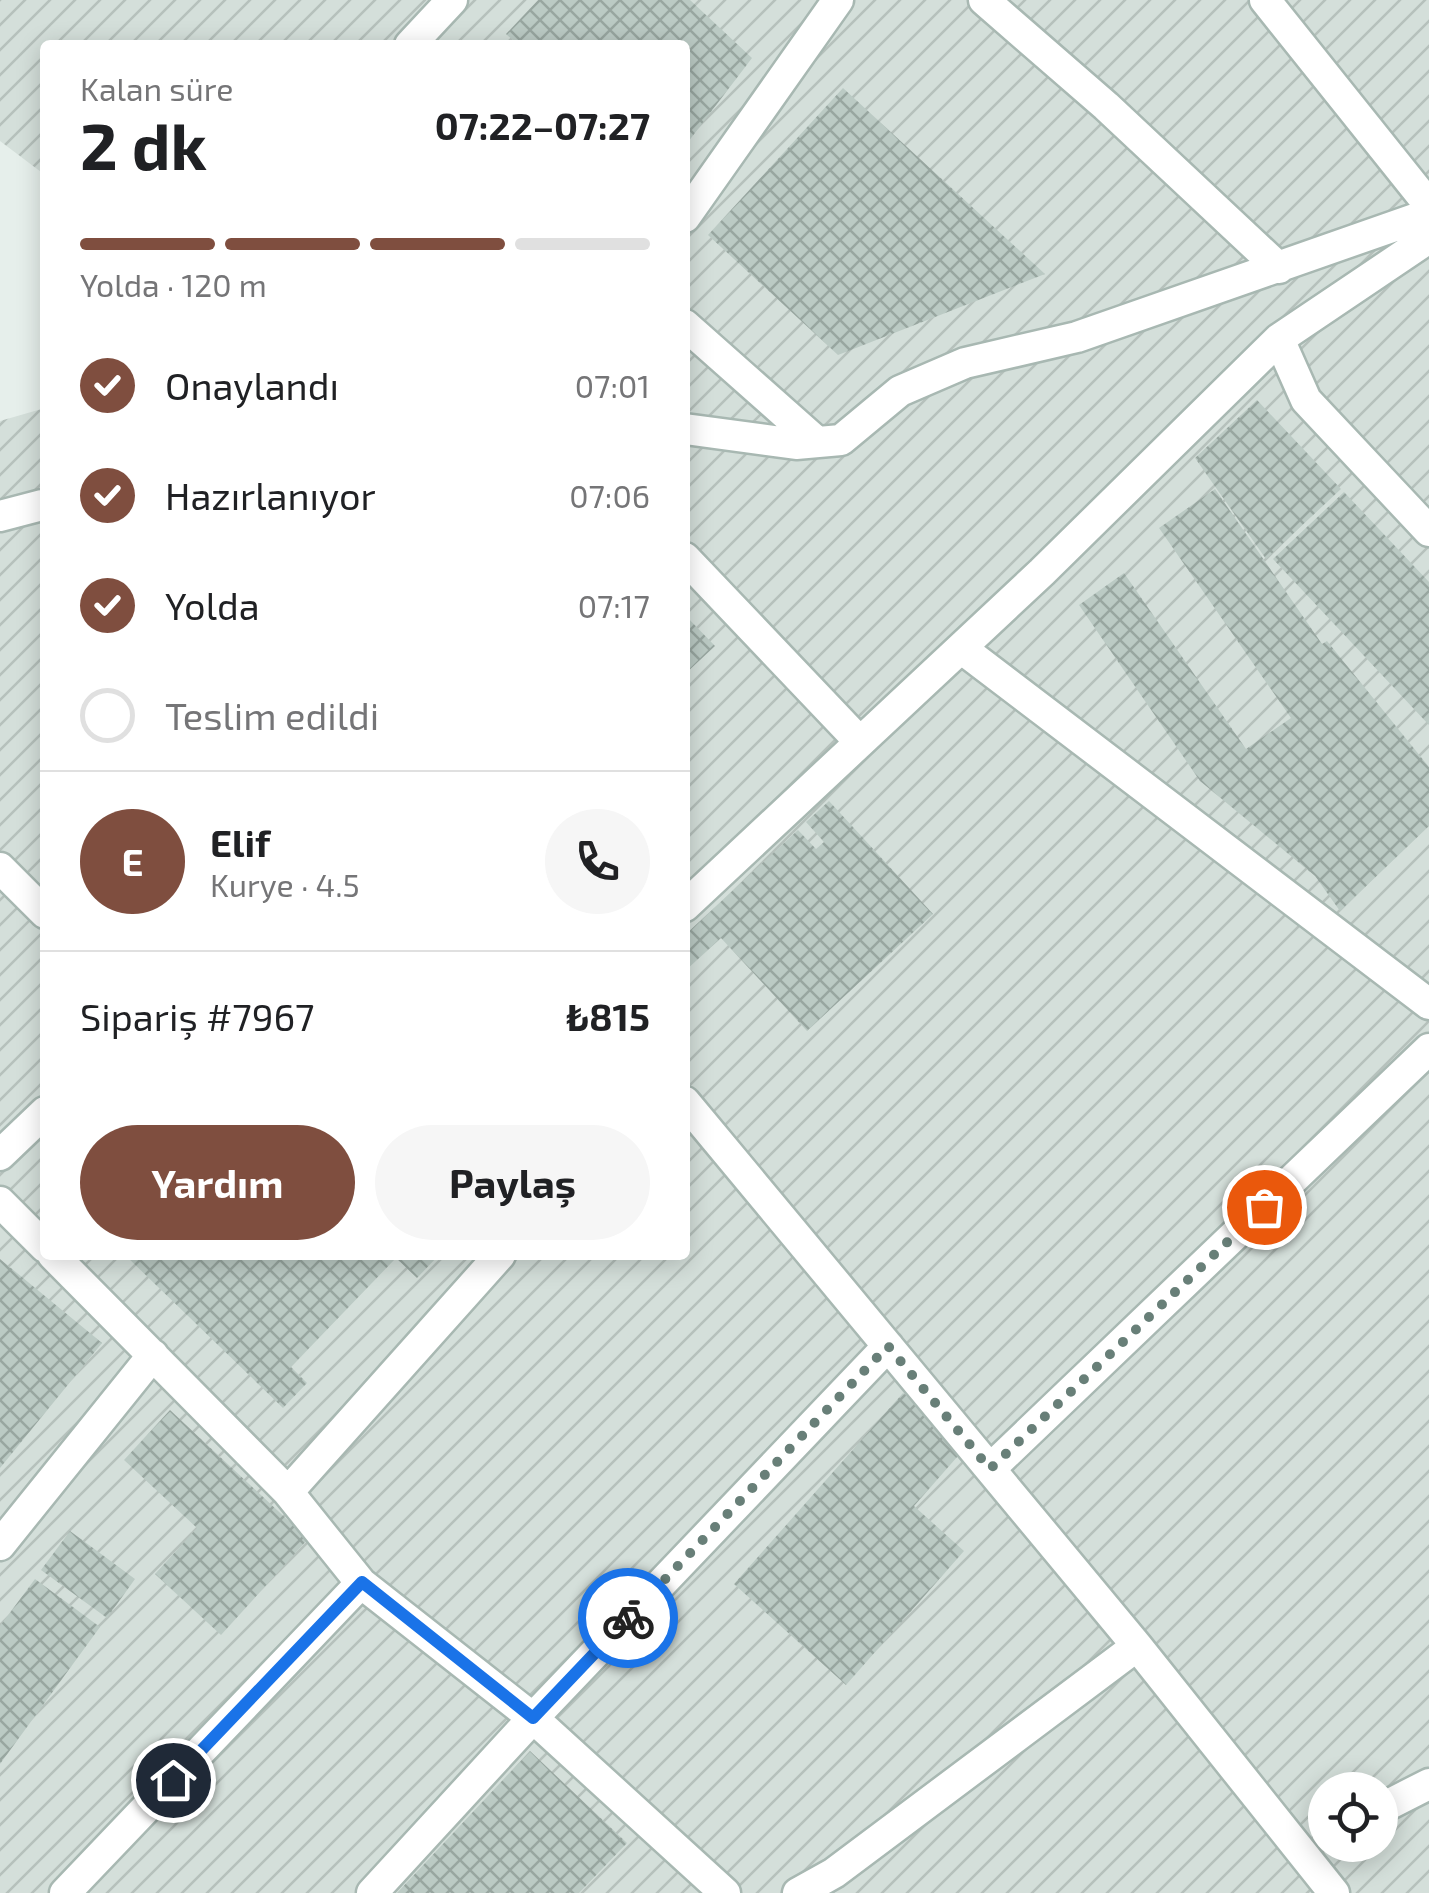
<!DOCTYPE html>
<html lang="tr">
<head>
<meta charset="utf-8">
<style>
	:root { --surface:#fff; --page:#f6f6f6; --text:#202124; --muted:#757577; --line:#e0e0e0; --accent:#7f4e3f }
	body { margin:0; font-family:"Exo 2",sans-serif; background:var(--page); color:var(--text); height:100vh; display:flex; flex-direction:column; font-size:38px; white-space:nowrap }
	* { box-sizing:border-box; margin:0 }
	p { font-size:32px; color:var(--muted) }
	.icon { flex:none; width:55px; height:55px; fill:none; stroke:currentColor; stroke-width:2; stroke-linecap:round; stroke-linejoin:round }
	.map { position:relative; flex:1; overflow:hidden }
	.drawer { position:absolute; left:40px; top:40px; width:650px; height:1220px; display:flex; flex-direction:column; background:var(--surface); border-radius:10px; box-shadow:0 5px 25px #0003 }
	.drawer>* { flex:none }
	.fabs { position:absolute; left:1308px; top:1772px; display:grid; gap:20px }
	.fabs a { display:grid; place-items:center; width:90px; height:90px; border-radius:50%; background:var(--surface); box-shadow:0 5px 25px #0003; font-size:50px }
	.pin { position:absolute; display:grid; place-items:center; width:85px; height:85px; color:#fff; margin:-42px; border:5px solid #fff; border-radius:50%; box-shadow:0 2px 10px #0007 }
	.courier { position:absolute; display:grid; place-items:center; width:100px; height:100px; margin:-50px; border:8px solid #1a73e8; border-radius:50%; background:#fff; color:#222; box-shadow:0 2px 12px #0007 }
	.headline em { font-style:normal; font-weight:700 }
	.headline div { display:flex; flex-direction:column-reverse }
	.headline { display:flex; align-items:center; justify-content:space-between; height:170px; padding:0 40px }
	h1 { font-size:65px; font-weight:700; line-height:75px }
	.bar { display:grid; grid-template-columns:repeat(4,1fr); gap:15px 10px; align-content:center; height:120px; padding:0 40px }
	.bar i { height:12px; border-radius:8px; background:var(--line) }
	.bar .current { background:var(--accent) }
	.bar p { grid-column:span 4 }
	.line { display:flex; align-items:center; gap:25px; padding:0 40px; border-top:2px solid var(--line) }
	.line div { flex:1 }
	.round { display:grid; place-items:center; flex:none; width:105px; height:105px; border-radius:52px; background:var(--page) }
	ol { padding:0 40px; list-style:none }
	li { display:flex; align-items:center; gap:30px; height:110px }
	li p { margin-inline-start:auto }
	li .icon { padding:10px; border-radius:50%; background:var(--accent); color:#fff; stroke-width:4 }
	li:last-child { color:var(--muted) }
	li i { width:55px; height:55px; border:5px solid var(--line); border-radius:50% }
	.cta { display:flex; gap:20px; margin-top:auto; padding:20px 40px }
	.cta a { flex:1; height:115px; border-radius:60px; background:var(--accent); color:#fff; font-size:40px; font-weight:700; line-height:115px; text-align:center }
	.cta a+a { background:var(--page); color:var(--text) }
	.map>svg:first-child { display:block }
	.industrial { fill:url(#industrial-furrows); fill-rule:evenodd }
	.building { fill:url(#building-cross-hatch) }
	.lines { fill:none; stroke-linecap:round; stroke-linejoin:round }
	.minor-casing { stroke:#a8b8b2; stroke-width:35 }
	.minor { stroke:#fff; stroke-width:30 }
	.done { stroke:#687f78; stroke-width:10; stroke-dasharray:0 18 }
	.route { stroke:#1a73e8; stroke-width:12 }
</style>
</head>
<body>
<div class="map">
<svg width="1429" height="1893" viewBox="0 0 1429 1893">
	<defs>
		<pattern id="industrial-furrows" width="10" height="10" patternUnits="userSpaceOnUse" patternTransform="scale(2.5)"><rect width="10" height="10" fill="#d4dfda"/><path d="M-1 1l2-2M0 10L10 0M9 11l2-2" fill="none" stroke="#b6c1bc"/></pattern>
		<pattern id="building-cross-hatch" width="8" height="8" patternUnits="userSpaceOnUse" patternTransform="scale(2.5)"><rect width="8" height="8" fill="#bbcac4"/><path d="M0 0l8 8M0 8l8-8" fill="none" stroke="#98a6a0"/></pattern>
	</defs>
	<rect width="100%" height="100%" fill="#e6efeb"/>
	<path class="industrial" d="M0 0H1429V1893H0V421L45 408V1255H685V45H45V175L0 141ZM1325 1790H1380V1845H1325Z"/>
	<path class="building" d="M538 0H690L752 58 685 146V45H518L506 34Z
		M843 88 1045 274 838 355 708 235Z
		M1257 400 1341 489 1266 559 1195 458Z
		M1215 489 1322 644 1327 641 1429 767V826L1340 911 1315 876 1200 781 1079 605 1124 573 1246 749 1291 718 1159 528Z
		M1344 492 1429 582V725L1273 559Z
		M685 615 715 646 685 674Z
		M829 801 933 914 807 1031 721 938 685 971V935L798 830 816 849 824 842 806 822Z
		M125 1255H439L417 1278 396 1258 291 1367 307 1383 283 1408Z
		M0 1259 102 1343 0 1468Z
		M903 1393 965 1448 914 1506 964 1551 846 1685 734 1584Z
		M170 1410 308 1539 221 1635 155 1574 197 1528 124 1460Z
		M70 1531 135 1579 107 1618 41 1570Z
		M35 1579 100 1627 0 1764V1626Z
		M530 1751 627 1843 579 1893H397Z"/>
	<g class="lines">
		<g class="minor-casing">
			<path id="minor" d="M984 0 1106 106 1279 268
				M1265 0 1429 205
				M410 45 452 0
				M685 217 838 0
				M685 325 817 442
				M1279 339 1306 400 1429 531
				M685 429 796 444 841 440 900 391 965 363 1077 337 1429 214
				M0 516 42 505
				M685 558 860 742
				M961 648 1429 1004
				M0 868 45 913
				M685 906 1042 572 1279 339 1429 238
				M685 1102 1137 1646
				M0 1155 45 1112
				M0 1202 45 1247
				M53 1255 288 1492 361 1583 533 1718 725 1893
				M990 1469 1429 1049
				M288 1492 500 1255
				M0 1545 153 1355
				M1380 1809 1429 1784
				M65 1893 361 1583
				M372 1893 533 1718 888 1346
				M798 1893 834 1873 1137 1646 1334 1893"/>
		</g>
		<use href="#minor" class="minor"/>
	</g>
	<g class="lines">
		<path class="done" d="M628 1618 888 1346 990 1469 1264 1207"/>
		<path class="route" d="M173 1780 362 1582 533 1718 628 1618"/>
	</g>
</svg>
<div class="fabs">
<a><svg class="icon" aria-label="locate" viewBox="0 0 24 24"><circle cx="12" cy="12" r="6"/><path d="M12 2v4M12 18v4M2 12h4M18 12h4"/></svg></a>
</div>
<div class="pin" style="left:1264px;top:1207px;background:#ea580c"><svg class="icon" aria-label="bag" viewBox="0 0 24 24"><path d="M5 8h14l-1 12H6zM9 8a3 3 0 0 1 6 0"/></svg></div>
<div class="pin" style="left:173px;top:1780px;background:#1f2937"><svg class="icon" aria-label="home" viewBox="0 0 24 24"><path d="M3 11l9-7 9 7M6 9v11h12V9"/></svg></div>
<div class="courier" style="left:628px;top:1618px"><svg class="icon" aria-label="bike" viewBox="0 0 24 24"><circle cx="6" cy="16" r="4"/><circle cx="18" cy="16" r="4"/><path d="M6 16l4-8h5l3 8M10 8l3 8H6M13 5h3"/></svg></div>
<section class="drawer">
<div class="headline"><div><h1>2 dk</h1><p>Kalan süre</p></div><em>07:22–07:27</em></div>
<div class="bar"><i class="current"></i><i class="current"></i><i class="current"></i><i></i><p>Yolda · 120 m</p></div>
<ol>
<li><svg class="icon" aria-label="check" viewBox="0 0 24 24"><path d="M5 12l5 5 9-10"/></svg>Onaylandı<p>07:01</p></li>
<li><svg class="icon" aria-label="check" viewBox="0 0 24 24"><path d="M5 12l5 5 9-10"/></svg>Hazırlanıyor<p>07:06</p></li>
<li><svg class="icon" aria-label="check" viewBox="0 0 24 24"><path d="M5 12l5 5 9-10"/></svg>Yolda<p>07:17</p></li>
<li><i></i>Teslim edildi</li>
</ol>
<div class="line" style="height:180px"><b class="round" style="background:var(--accent);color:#fff">E</b><div><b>Elif</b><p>Kurye · 4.5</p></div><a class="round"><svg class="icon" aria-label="phone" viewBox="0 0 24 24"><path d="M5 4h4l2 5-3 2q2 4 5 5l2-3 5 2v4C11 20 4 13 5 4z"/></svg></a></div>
<div class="line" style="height:130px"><div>Sipariş #7967</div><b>₺815</b></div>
<div class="cta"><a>Yardım</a><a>Paylaş</a></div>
</section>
</div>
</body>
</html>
